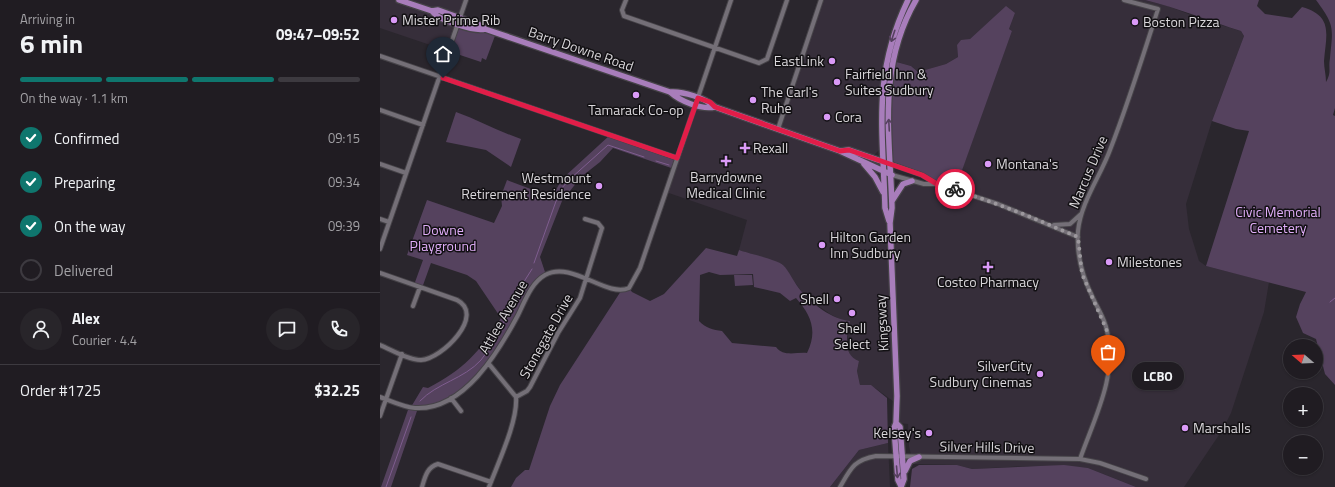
<!DOCTYPE html>
<html lang="en">
<head>
<meta charset="utf-8">
<style>
	:root { --surface:#201c22; --page:#28252a; --text:#f1f3f6; --muted:#a2a1a5; --line:#3d3a40; --accent:#0f766e }
	body { margin:0; font-family:"Titillium Web",sans-serif; background:var(--page); color:var(--text); height:100vh; display:flex; flex-direction:column; font-size:15px; white-space:nowrap }
	* { box-sizing:border-box; margin:0 }
	p { font-size:13px; color:var(--muted) }
	.icon { flex:none; width:22px; height:22px; fill:none; stroke:currentColor; stroke-width:2; stroke-linecap:round; stroke-linejoin:round }
	.map { position:relative; flex:1; overflow:hidden }
	.details { display:flex; flex-direction:column; background:var(--surface); width:380px }
	.details>* { flex:none }
	.needle { width:26px; rotate:289deg }
	.fabs { position:absolute; left:903px; top:339px; display:grid; gap:8px }
	.fabs a { display:grid; place-items:center; width:40px; height:40px; border-radius:50%; background:var(--surface); box-shadow:0 1px 3px #0004,0 0 0 1px var(--line); font-size:20px }
	.pin { position:absolute; display:grid; place-items:center; width:34px; height:34px; color:#fff; margin:-41px -17px; border-radius:50% 50% 50% 0; rotate:-45deg; box-shadow:0 0 4px #0007 }
	.pin .icon { rotate:45deg }
	.courier { position:absolute; display:grid; place-items:center; width:40px; height:40px; margin:-20px; border:3px solid #e11d48; border-radius:50%; background:#fff; color:#222; box-shadow:0 1px 5px #0007 }
	.bubble { position:absolute; height:28px; border-radius:14px; background:var(--surface); box-shadow:0 1px 3px #0004,0 0 0 1px var(--line); font-size:13px; font-weight:700; line-height:28px; text-align:center }
	.head em { font-style:normal; font-weight:700 }
	.head div { display:flex; flex-direction:column-reverse }
	.head { display:flex; align-items:center; justify-content:space-between; height:68px; padding:0 20px }
	h1 { font-size:26px; font-weight:700; line-height:30px }
	.bar { display:grid; grid-template-columns:repeat(4,1fr); gap:6px 4px; align-content:center; height:48px; padding:0 20px }
	.bar i { height:5px; border-radius:3px; background:var(--line) }
	.bar .on { background:var(--accent) }
	.bar p { grid-column:span 4 }
	.line { display:flex; align-items:center; gap:10px; padding:0 20px; border-top:1px solid var(--line) }
	.line div { flex:1 }
	.round { display:grid; place-items:center; flex:none; width:42px; height:42px; border-radius:21px; background:var(--page) }
	ol { padding:0 20px; list-style:none }
	li { display:flex; align-items:center; gap:12px; height:44px }
	li p { margin-inline-start:auto }
	li .icon { padding:4px; border-radius:50%; background:var(--accent); color:#fff; stroke-width:4 }
	li:last-child { color:var(--muted) }
	li i { width:22px; height:22px; border:2px solid var(--line); border-radius:50% }
	main { display:flex; flex:1; min-height:0 }
	.map>svg:first-child { display:block }
	.built { fill:#362e3a }
	.green { fill:#55425e; fill-rule:evenodd }
	.lines { fill:none; stroke-linecap:round; stroke-linejoin:round }
	.stream { stroke:#7f5d8f; stroke-width:1 }
	.minor-casing { stroke:#464348; stroke-width:6 }
	.major-casing { stroke:#464348; stroke-width:8 }
	.minor { stroke:#746f77; stroke-width:4 }
	.major { stroke:#a87dbb; stroke-width:5.5 }
	.oneway { stroke:#56415f }
	.done { stroke:#9c989d; stroke-width:4; stroke-dasharray:0 7.2 }
	.route { stroke:#e11d48; stroke-width:5 }
	.poi-dot { fill:#da9af7; stroke:#121013; stroke-width:1.5 }
	.labels { text-anchor:middle; stroke-width:3; stroke-linejoin:round; paint-order:stroke }
	.poi-label { font-size:14px; fill:#d9d6da; stroke:#121013; text-anchor:start }
	.street-label { font-size:14px; fill:#d9d6da; stroke:#121013 }
	.park-label { font-size:14px; fill:#e1aef9; stroke:#121013 }
</style>
</head>
<body>
<main>
<section class="details">
<div class="head"><div><h1>6 min</h1><p>Arriving in</p></div><em>09:47–09:52</em></div>
<div class="bar"><i class="on"></i><i class="on"></i><i class="on"></i><i></i><p>On the way · 1.1 km</p></div>
<ol>
<li><svg class="icon" aria-label="check" viewBox="0 0 24 24"><path d="M5 12l5 5 9-10"/></svg>Confirmed<p>09:15</p></li>
<li><svg class="icon" aria-label="check" viewBox="0 0 24 24"><path d="M5 12l5 5 9-10"/></svg>Preparing<p>09:34</p></li>
<li><svg class="icon" aria-label="check" viewBox="0 0 24 24"><path d="M5 12l5 5 9-10"/></svg>On the way<p>09:39</p></li>
<li><i></i>Delivered</li>
</ol>
<div class="line" style="height:72px"><a class="round"><svg class="icon" aria-label="person" viewBox="0 0 24 24"><circle cx="12" cy="8" r="4"/><path d="M4 21q1-7 8-7t8 7"/></svg></a><div><b>Alex</b><p>Courier · 4.4</p></div><a class="round"><svg class="icon" aria-label="chat" viewBox="0 0 24 24"><path d="M4 5h16v11H9l-5 4z"/></svg></a><a class="round"><svg class="icon" aria-label="phone" viewBox="0 0 24 24"><path d="M5 4h4l2 5-3 2q2 4 5 5l2-3 5 2v4C11 20 4 13 5 4z"/></svg></a></div>
<div class="line" style="height:52px"><div>Order #1725</div><b>$32.25</b></div>
</section>
<div class="map">
<svg width="955" height="487" viewBox="0 0 955 487">
	<rect width="100%" height="100%" fill="#2a262d"/>
	<path class="built" d="M0 0H86L80 17 52 11 78 24 68 51 0 28Z
		M441 0H524L508 46 501 78 498 112 501 140 499 150 493 156 469 150 485 165 504 196 509 222 512 201 526 183 557 184 575 189 626 47 632 31 629 29 635 13 607 24 590 39 577 45 578 57 566 64 538 72 531 66 513 61 518 44 536 0H765L788 6 824 20 861 31 864 36 832 121 806 204 809 229 819 261 826 266 889 282 884 312 851 413 843 429 804 487H756L708 468 647 466 592 469 577 465 533 464 529 446 528 424 518 423 517 404 495 388 480 385 477 371 479 361 472 358 469 354 467 345 470 321 461 320 450 314 433 302 421 291 402 264 359 250 367 220 286 192 316 105 335 107 397 129Z
		M508 443 510 487H450L479 450Z"/>
	<path class="green" d="M765 0H879L877 6 885 14 912 18 922 7C954 16 946 35 944 61 944 68 946 75 946 82 952 71 948 70 950 58 953 27 955 26 936 0H955V108L953 115 955 116V385L945 374 936 339 923 333 916 317 920 304 926 292 826 266 869 131 856 129 832 121 864 36 861 31C829 21 798 8 765 0Z
		M626 6 635 13 629 29 632 31 575 190 557 184 542 174 511 164 509 113 513 61 531 66 538 72 566 64 578 57 577 45 581 40 590 39Z
		M78 24 116 33 106 60 102 58 101 62 68 51Z
		M76 112C98 120 118 131 141 139L131 167 106 150 66 142Z
		M230 135 297 158 294 169 233 148 220 162 201 177 182 201 160 257 166 275 157 281 118 351 86 387 61 404 38 408 11 487H1L29 407H31L43 387 48 388C84 369 99 353 121 318L96 281 87 275 51 263 42 288 34 285 43 260 27 255 47 200 114 223 122 206 121 196 127 180 172 197 182 179Z
		M326 248 357 256 359 250C367 253 398 260 403 265 410 272 414 283 421 291 433 305 452 319 470 321 467 335 462 355 479 361L477 371 480 385H491L507 398 508 443 479 450 450 487H131L136 478 145 470H149L170 406 180 385 241 291 249 288 252 292 270 301 284 294ZM329 272 340 275 373 274 374 287 400 293 410 301 416 298C431 315 438 331 427 353 416 352 403 357 396 347L352 343 342 331C333 330 326 328 319 321L320 275Z
		M354 275H372L373 285 355 286Z
		M539 465H577L592 469 684 465 708 468 756 487H530L532 469Z"/>
	<g class="lines">
		<path class="stream" d="M276 161 289 165
			M154 263 180 190 190 179 228 145 264 157
			M950 302 955 298
			M40 401C57 383 84 379 101 360 123 333 132 298 152 269
			M6 487 31 417"/>
		<g class="minor-casing">
			<path id="minor" d="M246 0 242 10 244 16 379 63 387 59 407 0
				M0 56 297 158
				M0 110 43 125
				M398 129 441 0
				M0 164 26 173
				M511 164 542 175 557 184 618 204 698 237
				M512 175 544 184H556
				M0 219 9 222
				M674 225 690 224 701 214
				M0 249 86 0
				M0 273 77 300C106 315 62 359 41 360 28 360 12 350 0 345
				M33 306 40 287
				M109 364 136 397C138 421 118 463 109 487
				M0 397C11 401 23 407 35 408 84 411 119 351 138 315 145 301 151 283 165 275 192 260 226 298 249 288L260 268 351 0
				M136 397 147 391 150 387 178 333 200 298 222 228 218 223 205 219
				M71 398 81 411
				M0 416 22 354
				M700 459C714 419 738 375 727 331 725 319 718 309 713 298 702 276 696 255 698 231 701 202 720 177 730 150 748 104 763 56 778 9L744 0
				M42 487C45 477 47 467 58 464L111 482
				M460 487C471 468 474 460 496 456L700 459 720 463 766 479"/>
		</g>
		<g class="major-casing">
			<path id="major" d="M19 0 52 11 58 10 100 25 105 29 290 92C300 101 321 110 335 107
				M52 11C58 20 95 32 105 29
				M290 92C303 91 325 98 335 107L460 151 512 175
				M461 151 469 150 504 162
				M484 164 495 177 503 192
				M512 201 523 184 532 181
				M509 221 505 208C503 130 492 75 528 0
				M516 423 520 427 524 479 521 487
				M525 471 530 461 539 457
				M521 486 518 480 514 428 516 423 517 396 510 223 512 208C510 135 497 67 536 0"/>
		</g>
		<use href="#minor" class="minor"/>
		<use href="#major" class="major"/>
	</g>
	<defs><path id="oneway-shaft" d="M-6 0H5M1.5-3L5.5 0L1.5 3" fill="none" stroke-width="1.6" stroke-linecap="round" stroke-linejoin="round"/></defs>
	<g class="oneway">
		<use href="#oneway-shaft" transform="translate(513 36) rotate(108)"/>
		<use href="#oneway-shaft" transform="translate(509 125) rotate(-93)"/>
		<use href="#oneway-shaft" transform="translate(517 472) rotate(85)"/>
	</g>
	<g class="lines">
		<path class="done" d="M575 189 641 213 698 237 702 274 727 331 730 354 728 376"/>
		<path class="route" d="M63 78 297 158 318 98 330 102 335 107 460 151 469 150 542 175 557 184 575 189"/>
	</g>
	<g class="poi-dot">
		<circle cx="14" cy="20" r="4"/>
		<circle cx="755" cy="22" r="4"/>
		<circle cx="452" cy="61" r="4"/>
		<circle cx="457" cy="82" r="4"/>
		<circle cx="256" cy="95" r="4"/>
		<circle cx="373" cy="100" r="4"/>
		<circle cx="447" cy="117" r="4"/>
		<path d="M363 142h4v4h4v4h-4v4h-4v-4h-4v-4h4z"/>
		<path d="M344 155h4v4h4v4h-4v4h-4v-4h-4v-4h4z"/>
		<circle cx="608" cy="164" r="4"/>
		<circle cx="219" cy="186" r="4"/>
		<circle cx="442" cy="245" r="4"/>
		<circle cx="729" cy="262" r="4"/>
		<path d="M606 261h4v4h4v4h-4v4h-4v-4h-4v-4h4z"/>
		<circle cx="457" cy="299" r="4"/>
		<circle cx="472" cy="313" r="4"/>
		<circle cx="660" cy="374" r="4"/>
		<circle cx="805" cy="428" r="4"/>
		<circle cx="549" cy="433" r="4"/>
	</g>
	<g class="labels">
		<g class="poi-label">
			<text x="22" y="25">Mister Prime Rib</text>
			<text x="763" y="27">Boston Pizza</text>
			<text x="444" y="66" text-anchor="end">EastLink</text>
			<text x="465" y="79">Fairfield Inn &amp;<tspan x="465" dy="16">Suites Sudbury</tspan></text>
			<text x="381" y="97">The Carl's<tspan x="381" dy="16">Ruhe</tspan></text>
			<text x="256" y="115" text-anchor="middle">Tamarack Co-op</text>
			<text x="455" y="122">Cora</text>
			<text x="373" y="153">Rexall</text>
			<text x="616" y="169">Montana's</text>
			<text x="346" y="182" text-anchor="middle">Barrydowne<tspan x="346" dy="16">Medical Clinic</tspan></text>
			<text x="211" y="183" text-anchor="end">Westmount<tspan x="211" dy="16">Retirement Residence</tspan></text>
			<text x="450" y="242">Hilton Garden<tspan x="450" dy="16">Inn Sudbury</tspan></text>
			<text x="737" y="267">Milestones</text>
			<text x="608" y="287" text-anchor="middle">Costco Pharmacy</text>
			<text x="449" y="304" text-anchor="end">Shell</text>
			<text x="472" y="333" text-anchor="middle">Shell<tspan x="472" dy="16">Select</tspan></text>
			<text x="652" y="371" text-anchor="end">SilverCity<tspan x="652" dy="16">Sudbury Cinemas</tspan></text>
			<text x="813" y="433">Marshalls</text>
			<text x="541" y="438" text-anchor="end">Kelsey's</text>
		</g>
		<g class="street-label">
			<text transform="translate(201 49) rotate(19)" y="5">Barry Downe Road</text>
			<text transform="translate(708 172) rotate(-67)" y="5">Marcus Drive</text>
			<text transform="translate(123 317) rotate(-60)" y="5">Attlee Avenue</text>
			<text transform="translate(502 323) rotate(-93)" y="5">Kingsway</text>
			<text transform="translate(166 336) rotate(-61)" y="5">Stonegate Drive</text>
			<text transform="translate(607 447) rotate(1)" y="5">Silver Hills Drive</text>
		</g>
		<g class="park-label">
			<text x="898" y="217">Civic Memorial<tspan x="898" dy="16">Cemetery</tspan></text>
			<text x="63" y="235">Downe<tspan x="63" dy="16">Playground</tspan></text>
		</g>
	</g>
</svg>
<div class="fabs">
<a><svg class="needle" viewBox="-14 -14 28 28"><path d="M0-13l5 13h-10z" fill="#e53935"/><path d="M0 13l5-13h-10z" fill="#a2a1a5"/></svg></a>
<a>+</a>
<a>−</a>
</div>
<div class="pin" style="left:728px;top:376px;background:#ea580c"><svg class="icon" aria-label="bag" viewBox="0 0 24 24"><path d="M5 8h14l-1 12H6zM9 8a3 3 0 0 1 6 0"/></svg></div>
<div class="pin" style="left:63px;top:78px;background:#1f2937"><svg class="icon" aria-label="home" viewBox="0 0 24 24"><path d="M3 11l9-7 9 7M6 9v11h12V9"/></svg></div>
<div class="courier" style="left:575px;top:189px"><svg class="icon" aria-label="bike" viewBox="0 0 24 24"><circle cx="6" cy="16" r="4"/><circle cx="18" cy="16" r="4"/><path d="M6 16l4-8h5l3 8M10 8l3 8H6M13 5h3"/></svg></div>
<div class="bubble" style="left:752px;top:362px;width:52px">LCBO</div>
</div>
</main>
</body>
</html>
